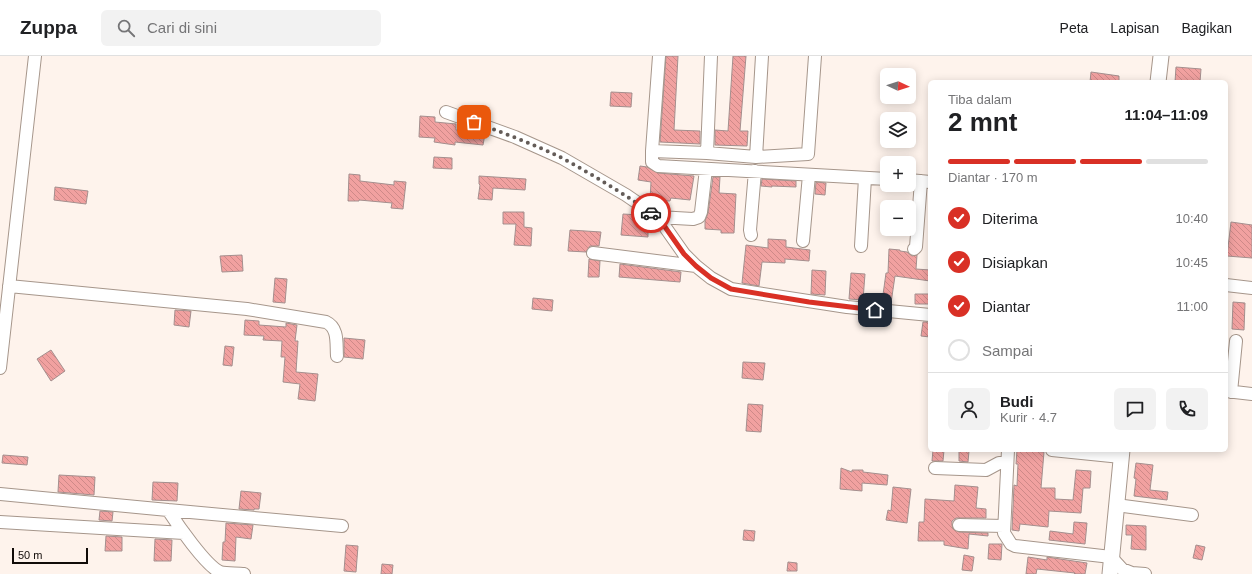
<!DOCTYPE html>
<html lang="id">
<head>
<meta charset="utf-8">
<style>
	:root { --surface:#fff; --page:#f2f2f2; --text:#202124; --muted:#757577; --line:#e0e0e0; --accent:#d93025 }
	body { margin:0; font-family:Arial,sans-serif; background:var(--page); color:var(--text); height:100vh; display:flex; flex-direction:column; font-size:15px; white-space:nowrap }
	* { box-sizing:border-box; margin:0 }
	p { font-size:13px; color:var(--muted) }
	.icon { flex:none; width:22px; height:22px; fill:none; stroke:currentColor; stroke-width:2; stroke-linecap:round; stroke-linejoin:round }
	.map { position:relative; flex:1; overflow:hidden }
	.details { position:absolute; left:928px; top:24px; width:300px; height:372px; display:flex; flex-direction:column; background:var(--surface); border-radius:6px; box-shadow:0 2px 10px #0003 }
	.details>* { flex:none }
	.needle { width:26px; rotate:94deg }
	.fabs { position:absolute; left:880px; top:12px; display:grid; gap:8px }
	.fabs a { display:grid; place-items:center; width:36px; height:36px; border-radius:6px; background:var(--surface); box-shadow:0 2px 10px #0003; font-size:20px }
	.scale { position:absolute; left:12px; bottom:10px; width:76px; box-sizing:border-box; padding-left:4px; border:2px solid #110b08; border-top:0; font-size:11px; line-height:14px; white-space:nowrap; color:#110b08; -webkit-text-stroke:3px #fef3ec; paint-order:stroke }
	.pin { position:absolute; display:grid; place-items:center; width:34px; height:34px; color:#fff; margin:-17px; border-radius:8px; box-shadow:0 2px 6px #0006 }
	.courier { position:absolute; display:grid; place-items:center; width:40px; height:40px; margin:-20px; border:3px solid #d93025; border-radius:50%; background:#fff; color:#222; box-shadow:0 1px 5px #0007 }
	.overview em { font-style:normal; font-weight:700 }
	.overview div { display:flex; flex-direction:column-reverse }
	.overview { display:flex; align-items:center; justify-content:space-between; height:68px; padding:0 20px }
	h1 { font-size:26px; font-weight:700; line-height:30px }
	.bar { display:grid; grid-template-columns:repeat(4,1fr); gap:6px 4px; align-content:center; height:48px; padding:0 20px }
	.bar i { height:5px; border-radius:3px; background:var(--line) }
	.bar .current { background:var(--accent) }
	.bar p { grid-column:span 4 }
	.line { display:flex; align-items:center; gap:10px; padding:0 20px; border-top:1px solid var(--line) }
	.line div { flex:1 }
	.round { display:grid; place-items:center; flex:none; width:42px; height:42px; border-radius:6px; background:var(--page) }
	ol { padding:0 20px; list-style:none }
	li { display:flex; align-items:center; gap:12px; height:44px }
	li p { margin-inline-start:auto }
	li .icon { padding:4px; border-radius:50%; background:var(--accent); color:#fff; stroke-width:4 }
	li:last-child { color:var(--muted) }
	li i { width:22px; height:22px; border:2px solid var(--line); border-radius:50% }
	header { display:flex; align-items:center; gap:24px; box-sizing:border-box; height:56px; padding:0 20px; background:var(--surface); border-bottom:1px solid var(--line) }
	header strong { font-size:19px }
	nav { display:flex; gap:22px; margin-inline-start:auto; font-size:14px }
	.search { width:280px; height:36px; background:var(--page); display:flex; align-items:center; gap:10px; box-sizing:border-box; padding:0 14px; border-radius:6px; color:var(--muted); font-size:15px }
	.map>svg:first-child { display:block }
	.building { fill:url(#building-back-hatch); stroke:#a48f8e }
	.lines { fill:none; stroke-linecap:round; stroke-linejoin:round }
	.minor-casing { stroke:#a6968b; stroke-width:14 }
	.major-casing { stroke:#a6968b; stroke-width:17 }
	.minor { stroke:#fff; stroke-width:12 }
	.major { stroke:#fff; stroke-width:15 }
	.done { stroke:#645c58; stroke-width:4; stroke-dasharray:0 7.2 }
	.route { stroke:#d93025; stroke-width:5 }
</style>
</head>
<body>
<header>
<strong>Zuppa</strong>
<div class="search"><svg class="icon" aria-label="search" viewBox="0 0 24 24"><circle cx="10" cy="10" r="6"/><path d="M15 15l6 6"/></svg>Cari di sini</div>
<nav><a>Peta</a><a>Lapisan</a><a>Bagikan</a></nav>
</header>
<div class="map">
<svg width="1252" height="518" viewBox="0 0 1252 518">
	<defs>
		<pattern id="building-back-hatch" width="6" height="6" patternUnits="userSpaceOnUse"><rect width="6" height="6" fill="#f1a1a0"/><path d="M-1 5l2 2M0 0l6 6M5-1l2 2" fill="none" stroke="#ce8988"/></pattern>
	</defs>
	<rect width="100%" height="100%" fill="#fef3ec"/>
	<path class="building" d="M666 0H678L674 74 700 75V88L660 86Z
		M733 0H746L740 75H748L747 90 715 89V74L728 75Z
		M1176 11 1201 13 1200 26H1175Z
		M1091 16 1119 20V26H1090Z
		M611 36 632 37 631 51 610 50Z
		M420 60 435 61V66L456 68V74L485 78 483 89 455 86V89L434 86 435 82 419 81Z
		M434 101 452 102V113L433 112Z
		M640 110 647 111 658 117 694 120 690 144 671 142 670 145 650 144 651 126 638 124Z
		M349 118 360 119V125L394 129V125L406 126 403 153 391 152 392 147 359 144V145H348Z
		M479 120 526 123 525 134 493 132 492 144 478 143 480 129 479 128Z
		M713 121H720L719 137 736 138 734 177H721V174L705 173V165L708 157Z
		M762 123 796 125V131L772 130V131L761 130Z
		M816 126 826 127 825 139 815 138Z
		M55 131 88 135 86 148 54 144Z
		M503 156H524V171L532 172 531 190 514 189 516 168H503Z
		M623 158 640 159 639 171 648 172V181L621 179Z
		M1231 166 1252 169V202L1227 200Z
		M570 174 601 176 599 190H590L586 196 568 195Z
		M768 183 786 184V191L810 194 809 205 785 203V207L762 206 759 230 742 227 746 189 768 192Z
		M889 193 900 194V195L907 196 912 200 917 199 916 213 930 214V225L895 220 891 247 882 246 886 217H888Z
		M242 199 243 215 222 216 220 200Z
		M589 203 600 205 599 221H588Z
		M620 208 681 216 680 226 619 221Z
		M812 214 826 215 825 239 811 238Z
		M851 217 865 218 863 244 849 243Z
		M275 222 287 223 285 247 273 246Z
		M915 238H930V248H915Z
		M533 242 553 244 552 255 532 253Z
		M1233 246 1245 247 1244 274 1232 273Z
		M175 254 191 255 189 271 174 269Z
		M245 264 259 265V269L286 271V267L297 269 295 285H298L296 316 318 318 315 345 298 343 300 328 283 326 285 301H281L282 285 263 284 264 280 244 279Z
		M923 266H930V281L921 280Z
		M344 282 365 284 363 303 344 301Z
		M225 290 234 291 232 310 223 309Z
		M51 294 65 315 51 325 37 303Z
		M743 306 765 307 763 324 742 322Z
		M748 348 763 349 761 376 746 375Z
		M933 394H944L943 405H932Z
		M959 394 969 395 968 406 959 405Z
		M1017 394 1044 396 1041 432H1055V443L1073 444 1076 414 1091 415 1090 432H1083L1081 457 1049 455 1048 471 1020 468 1019 475 1012 474 1014 429 1017 430 1018 408H1016Z
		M3 399 28 401 27 409 2 407Z
		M1136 407 1153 409 1150 434 1168 436 1167 444 1134 440 1136 423 1134 422Z
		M841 412 852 416V414H863V416L888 419 887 429 862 427V435L840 433Z
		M59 419 95 421 94 439 58 436Z
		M153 426 178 427 177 445 152 444Z
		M955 429 978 431 976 452 986 453V462H956L952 465V469L953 473 959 476 988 477V480L969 478 968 493 944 489V485H918L919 466H924L925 443 954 445Z
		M893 431 911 433 907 467 886 464 888 454 891 455Z
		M241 435 261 437 259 453H254V454L239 453Z
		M100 455 113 456 112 465 99 464Z
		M1074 466 1087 467 1085 488 1049 484 1050 475 1073 478Z
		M226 467 253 469 251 483 236 481 235 505 222 504 223 486H225Z
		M1126 469 1146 470V494L1131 493 1132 479H1126Z
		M744 474 755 475 754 485 743 484Z
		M106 480 122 481V495H105Z
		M155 483 172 484 171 505H154Z
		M989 488H1002L1001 504 988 503Z
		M346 489 358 490 356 516 344 515Z
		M1196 489 1205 491 1202 504 1193 502Z
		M964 499 974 501 972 515 962 514Z
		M1028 501 1047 504V501L1087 507 1085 518H1074L1075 517 1037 513 1036 518H1026Z
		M788 506 797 507V515H787Z
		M382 508 393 509 392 518H381Z"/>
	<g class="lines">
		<g class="minor-casing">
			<path id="minor" d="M659 0 652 95V106L658 110 887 123
				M446 56 515 81 562 102 626 139 658 161 684 198 696 210 711 222 731 233 847 251 930 259
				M652 95 707 97 756 101 808 98 815 0
				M707 97 711 0
				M756 101 762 0
				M909 124 930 126
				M658 161 693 163 699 161 701 156 706 113
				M751 179 750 174 755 115
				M803 185 809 119
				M861 190 865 122
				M914 193 916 191 921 125
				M593 197 696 210
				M1226 229 1252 232
				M9 230 247 253 326 266C339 272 336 288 337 300
				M0 312 35 0
				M1226 335 1252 338
				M1231 336 1236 285
				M1008 394 1004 477 1011 488 1015 490 1111 501 1122 513 1132 517 1145 518
				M1052 394 1121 401
				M935 412 986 414 999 407H1007
				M0 438 168 454C177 468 206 510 220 516 227 518 237 517 244 518
				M1116 449 1192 459
				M168 454 342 470
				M0 466 184 477
				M959 469 1004 470"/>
		</g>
		<g class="major-casing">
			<path id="major" d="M1158 26 1161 0
				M1110 518 1122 394"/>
		</g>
		<use href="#minor" class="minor"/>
		<use href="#major" class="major"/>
	</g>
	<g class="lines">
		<path class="done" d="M474 66C503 77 534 88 562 102 593 119 623 137 651 157"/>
		<path class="route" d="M651 157 658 161 684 198 696 210 711 222 731 233 809 246 875 254"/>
	</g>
</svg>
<div class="fabs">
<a><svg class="needle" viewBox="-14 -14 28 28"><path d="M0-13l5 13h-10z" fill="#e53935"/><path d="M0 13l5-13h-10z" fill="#757577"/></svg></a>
<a><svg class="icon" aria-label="layers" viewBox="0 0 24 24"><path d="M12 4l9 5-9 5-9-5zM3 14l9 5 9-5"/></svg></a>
<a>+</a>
<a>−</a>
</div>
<div class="scale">50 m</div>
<div class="pin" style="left:474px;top:66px;background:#ea580c"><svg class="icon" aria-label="bag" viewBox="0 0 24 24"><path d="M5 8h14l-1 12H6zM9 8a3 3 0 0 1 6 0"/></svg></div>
<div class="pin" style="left:875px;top:254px;background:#1f2937"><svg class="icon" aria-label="home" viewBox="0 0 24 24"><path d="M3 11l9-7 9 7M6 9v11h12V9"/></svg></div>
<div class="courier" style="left:651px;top:157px"><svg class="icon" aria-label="car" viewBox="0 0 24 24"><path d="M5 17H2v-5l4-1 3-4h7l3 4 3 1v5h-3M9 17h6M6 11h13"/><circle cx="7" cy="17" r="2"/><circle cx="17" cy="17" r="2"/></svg></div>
<section class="details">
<div class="overview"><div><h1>2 mnt</h1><p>Tiba dalam</p></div><em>11:04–11:09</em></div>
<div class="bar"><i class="current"></i><i class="current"></i><i class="current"></i><i></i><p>Diantar · 170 m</p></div>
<ol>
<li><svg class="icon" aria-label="check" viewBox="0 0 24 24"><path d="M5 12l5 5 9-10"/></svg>Diterima<p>10:40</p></li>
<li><svg class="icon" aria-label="check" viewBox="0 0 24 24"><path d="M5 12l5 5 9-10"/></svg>Disiapkan<p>10:45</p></li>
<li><svg class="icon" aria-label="check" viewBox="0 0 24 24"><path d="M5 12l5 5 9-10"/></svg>Diantar<p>11:00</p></li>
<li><i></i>Sampai</li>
</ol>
<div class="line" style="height:72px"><a class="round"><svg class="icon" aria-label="person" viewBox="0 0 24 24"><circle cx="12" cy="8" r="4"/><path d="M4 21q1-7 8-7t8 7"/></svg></a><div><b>Budi</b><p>Kurir · 4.7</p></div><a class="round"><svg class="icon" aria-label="chat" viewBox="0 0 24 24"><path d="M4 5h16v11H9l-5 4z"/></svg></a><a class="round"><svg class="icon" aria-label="phone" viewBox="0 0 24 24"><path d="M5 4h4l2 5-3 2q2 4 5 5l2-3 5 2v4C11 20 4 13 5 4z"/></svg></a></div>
</section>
</div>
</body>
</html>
